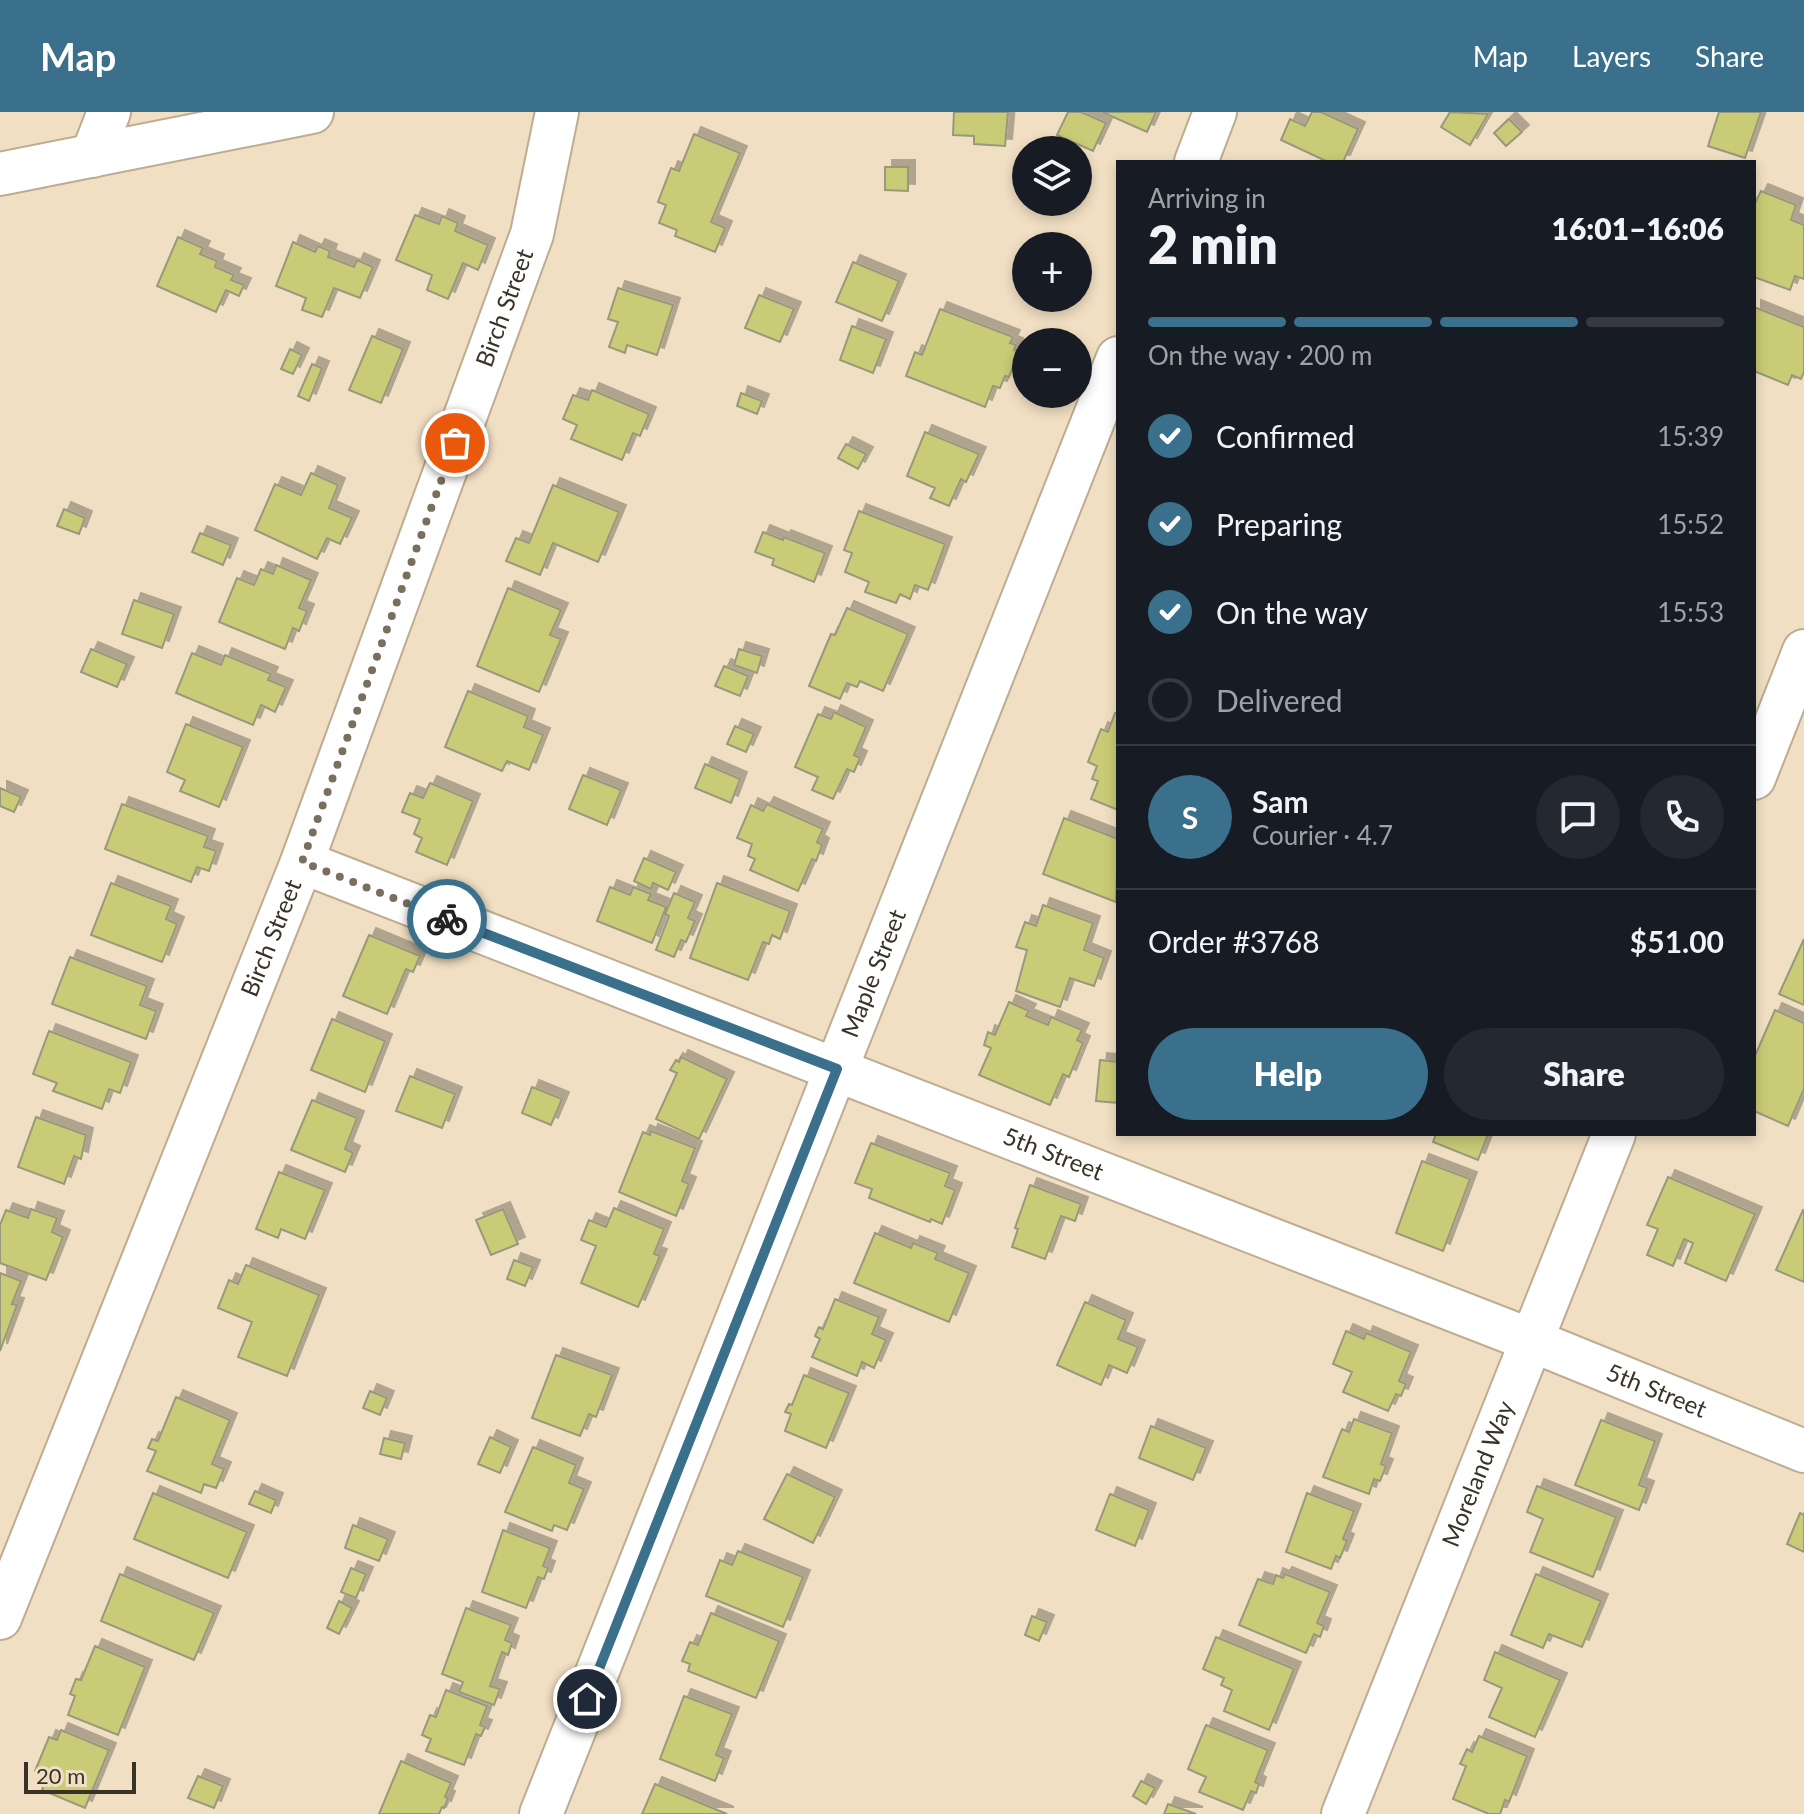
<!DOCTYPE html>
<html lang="en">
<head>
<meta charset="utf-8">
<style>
	:root { --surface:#171b24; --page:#242831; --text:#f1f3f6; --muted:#9ea1a6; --line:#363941; --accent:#3a708b }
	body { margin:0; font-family:Lato,sans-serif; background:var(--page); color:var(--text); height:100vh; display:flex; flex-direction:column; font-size:30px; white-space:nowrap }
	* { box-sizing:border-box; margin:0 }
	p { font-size:26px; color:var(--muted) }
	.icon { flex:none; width:44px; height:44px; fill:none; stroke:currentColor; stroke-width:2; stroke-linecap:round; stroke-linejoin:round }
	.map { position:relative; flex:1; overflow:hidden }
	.side { position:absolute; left:1116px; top:48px; width:640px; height:976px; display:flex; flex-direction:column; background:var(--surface); border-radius:0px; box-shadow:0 4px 12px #0003 }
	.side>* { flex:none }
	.buttons { position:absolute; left:1012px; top:24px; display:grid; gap:16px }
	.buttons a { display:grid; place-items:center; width:80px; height:80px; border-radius:50%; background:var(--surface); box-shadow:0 4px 12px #0003; font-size:40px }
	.scale { position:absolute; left:24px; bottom:20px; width:112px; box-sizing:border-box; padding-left:8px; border:4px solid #393227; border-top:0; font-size:22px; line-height:28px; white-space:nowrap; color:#393227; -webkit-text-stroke:6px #f1dfc3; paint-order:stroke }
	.pin { position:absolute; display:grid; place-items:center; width:68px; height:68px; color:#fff; margin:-34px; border:4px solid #fff; border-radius:50%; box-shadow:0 2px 8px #0007 }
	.courier { position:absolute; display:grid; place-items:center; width:80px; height:80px; margin:-40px; border:6px solid #3a708b; border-radius:50%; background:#fff; color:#222; box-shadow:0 2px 10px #0007 }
	.headline em { font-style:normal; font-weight:800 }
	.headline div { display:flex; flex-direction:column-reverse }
	.headline { display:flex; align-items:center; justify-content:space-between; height:136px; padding:0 32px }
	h1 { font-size:52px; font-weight:800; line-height:60px }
	.bar { display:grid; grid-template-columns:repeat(4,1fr); gap:12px 8px; align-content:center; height:96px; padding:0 32px }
	.bar i { height:10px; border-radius:6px; background:var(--line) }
	.bar .on { background:var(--accent) }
	.bar p { grid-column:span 4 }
	.line { display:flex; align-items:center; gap:20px; padding:0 32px; border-top:2px solid var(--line) }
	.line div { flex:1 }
	.round { display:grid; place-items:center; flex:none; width:84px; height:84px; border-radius:42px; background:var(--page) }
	ol { padding:0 32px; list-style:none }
	li { display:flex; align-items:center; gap:24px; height:88px }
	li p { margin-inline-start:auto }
	li .icon { padding:8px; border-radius:50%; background:var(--accent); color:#fff; stroke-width:4 }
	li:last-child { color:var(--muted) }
	li i { width:44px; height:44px; border:4px solid var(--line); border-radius:50% }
	.button { display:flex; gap:16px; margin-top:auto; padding:16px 32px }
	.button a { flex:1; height:92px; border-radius:48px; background:var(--accent); color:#fff; font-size:32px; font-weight:800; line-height:92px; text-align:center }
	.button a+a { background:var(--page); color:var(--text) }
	header { display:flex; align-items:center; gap:48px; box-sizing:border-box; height:112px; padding:0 40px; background:var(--accent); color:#fff }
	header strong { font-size:38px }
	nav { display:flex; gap:44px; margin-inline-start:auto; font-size:28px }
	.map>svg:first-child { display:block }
	.building { fill:#c9cb76; stroke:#98997c; stroke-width:2; filter:url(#shadow) }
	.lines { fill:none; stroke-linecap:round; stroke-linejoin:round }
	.minor-casing { stroke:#bdac91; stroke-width:46 }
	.minor { stroke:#fff; stroke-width:42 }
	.done { stroke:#796f5e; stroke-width:8; stroke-dasharray:0 14.4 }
	.route { stroke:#3a708b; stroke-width:10 }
	.labels { text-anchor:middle; stroke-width:8; stroke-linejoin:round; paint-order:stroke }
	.street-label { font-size:24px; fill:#393227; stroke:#f1dfc3 }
</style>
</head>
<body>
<header>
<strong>Map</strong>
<nav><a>Map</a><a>Layers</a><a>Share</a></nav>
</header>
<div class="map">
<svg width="1804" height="1702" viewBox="0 0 1804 1702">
	<defs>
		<filter id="shadow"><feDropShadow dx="7" dy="-7" stdDeviation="0" flood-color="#0004"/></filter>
	</defs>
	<rect width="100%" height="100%" fill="#f1dfc3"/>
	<path class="building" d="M954 0H1008L1005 34 974 32V24L953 23Z
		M1068 0H1081L1106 11 1093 39 1057 23Z
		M1102 0H1156L1147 20Z
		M1312 0H1321L1358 17 1343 50H1328L1281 28 1290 7 1305 14Z
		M1450 0 1488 2 1470 33 1441 15Z
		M1719 0H1761L1745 46 1708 34Z
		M1509 7 1522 20 1506 34 1494 21Z
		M694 22 740 41 711 110 725 116 715 140 675 124 677 118 659 111 666 93 658 90 671 56 679 59Z
		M885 55H908V79L885 78Z
		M1761 79 1796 93 1791 108 1804 113V167L1795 164 1790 178 1754 165V93Z
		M415 103 439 112 442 104 458 111 455 119 488 133 478 158 463 151 448 187 427 178 432 163 396 148Z
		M178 125 203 136 200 142 217 149 215 155 234 163 231 168 244 173 239 184 226 178 216 200 157 174Z
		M293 130 315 140 318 134 330 139 328 145 354 155 357 148 373 155 360 186 334 176 322 205 302 198 306 186 276 174Z
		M853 150 899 169 882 209 836 190Z
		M618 176 673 193 657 243 627 233 625 241 609 235 618 210 608 207Z
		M759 183 794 197 780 230 745 216Z
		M1754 195 1804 215V260L1801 267 1792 263 1788 273 1754 259Z
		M940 197 1013 225 1010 231 1016 233 1014 238 1019 239 1009 265 1005 264 1000 276 993 274 985 295 906 264 915 240 922 243Z
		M852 214 886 227 873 261 840 248Z
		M372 224 403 237 381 291 349 278Z
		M290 237 302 243 293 262 281 257Z
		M312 252 322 256 309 289 298 284Z
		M592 278 649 302 640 324 633 321 622 348 571 327 577 313 563 307 573 283 588 288Z
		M741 281 762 289 757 302 737 294Z
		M925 320 979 342 966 370 961 367 949 394 930 386 935 376 907 364Z
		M846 332 866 342 858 357 838 346Z
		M311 361 338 373 329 396 352 406 340 432 327 426 317 447 255 418 275 372 301 383Z
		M553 373 619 400 598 450 553 431 540 463 506 449 516 426 529 431Z
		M64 397 85 406 79 422 57 414Z
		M859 399 945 432 928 478 915 473 910 487 900 482 896 491 865 480 869 470 845 460 852 441 844 438Z
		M763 420 783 428 784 425 825 441 814 470 772 453 774 447 755 440Z
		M200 421 231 433 223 453 192 440Z
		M276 453 311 468 299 496 307 499 299 519 293 516 285 537 219 510 237 466 254 473 261 457 273 462Z
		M508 476 561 498 550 523 561 527 539 580 477 554Z
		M134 488 174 502 162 536 122 522Z
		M847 496 908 522 883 579 860 569 857 575 847 571 840 587 809 574 831 522 835 523Z
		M91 537 127 552 117 575 81 560Z
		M739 537 762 544 757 561 734 553Z
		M192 541 221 553 225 543 271 562 268 568 286 575 275 600 261 593 253 613 176 581Z
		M724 554 748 564 740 584 715 574Z
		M468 579 528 604 524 615 543 623 529 658 507 649 502 659 445 635Z
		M834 600 866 615 854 643 860 646 854 660 847 657 833 687 812 678 818 665 795 655 818 602 831 607Z
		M1115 601 1118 602V698L1091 687 1098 669 1092 667 1097 654 1088 650 1101 617 1108 620Z
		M186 612 243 635 219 695 180 679 185 668 167 660Z
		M735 614 754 622 746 640 727 632Z
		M705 652 740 667 731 691 695 676Z
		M583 663 621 678 607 713 569 697Z
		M430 671 473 689 447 753 416 740 422 726 414 722 420 707 402 700 410 681 423 686Z
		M0 676 21 685 14 700 0 694Z
		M122 692 208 724 204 735 216 739 209 759 197 755 191 770 105 737Z
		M767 692 823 717 817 730 822 733 816 749 812 747 798 779 750 758 755 747 748 744 752 732 737 726 751 693 763 699Z
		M1064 706 1118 727 1116 790 1043 762Z
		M644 746 676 760 668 778 653 771 651 777 634 769Z
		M111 771 171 794 166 807 177 812 162 850 91 823Z
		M717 771 790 799 780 827 772 823 769 832 763 830 748 868 690 846Z
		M610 775 630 783 633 775 651 782 648 788 666 795 652 831 597 809Z
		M674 781 695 790 688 806 695 809 686 830 681 828 674 845 656 838 669 804 665 802Z
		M1043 793 1093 811 1084 838 1104 846 1094 874 1070 866 1060 895 1016 879 1027 838 1016 835 1025 810 1036 814Z
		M369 823 420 844 413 860 406 857 387 902 343 884Z
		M1804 827V893L1779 882Z
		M70 845 147 874 140 893 156 899 146 927 52 892Z
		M1009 890 1029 899 1026 904 1048 913 1051 905 1082 918 1077 928 1083 931 1069 965 1063 962 1050 993 979 963 991 936 984 933 988 920 995 923Z
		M1775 898 1804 911V977L1788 1014 1754 999V946Z
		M332 907 385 929 365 980 311 958Z
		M49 919 131 950 120 981 109 977 102 997 53 979 57 971 33 962Z
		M681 945 727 967 699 1027 656 1007 677 961 670 958 676 948 679 950Z
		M1100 948 1118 950V991L1096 989Z
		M410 964 455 982 442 1016 396 999Z
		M532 975 562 987 551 1013 522 1001Z
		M312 988 357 1006 345 1037 353 1041 345 1060 291 1038Z
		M36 1005 86 1023 81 1047 74 1044 64 1072 18 1055Z
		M651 1019 695 1036 682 1069 689 1072 676 1104 619 1080 643 1020 650 1023Z
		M1436 1022H1488L1478 1048 1433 1030Z
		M871 1031 950 1061 945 1074 955 1078 942 1112 931 1107 930 1110 869 1086 872 1077 855 1071Z
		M1422 1049 1470 1067 1443 1139 1396 1121Z
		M279 1060 325 1078 305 1127 281 1117 278 1126 256 1117Z
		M1668 1065 1755 1102 1726 1169 1685 1151 1693 1131 1684 1127 1673 1154 1647 1143 1658 1117 1647 1113Z
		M1030 1073 1081 1092 1075 1109 1061 1104 1045 1147 1012 1135 1018 1117 1015 1116Z
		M614 1096 664 1117 654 1142 660 1144 638 1195 581 1171 596 1134 581 1128 589 1108 606 1115Z
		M31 1097 57 1106 52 1120 63 1125 46 1168 0 1151V1113L6 1098 28 1106Z
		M503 1097 518 1132 491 1143 476 1108Z
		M1803 1098H1804V1170L1776 1158Z
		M875 1121 911 1136 913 1131 938 1141 935 1147 969 1161 949 1210 854 1171Z
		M514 1148 533 1155 525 1174 507 1167Z
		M246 1153 319 1183 287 1264 238 1245 252 1210 218 1196 229 1168 238 1172Z
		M0 1161 21 1169 12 1192 17 1193 0 1239Z
		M835 1187 879 1205 872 1222 886 1228 874 1256 862 1250 857 1264 812 1245 820 1227 815 1224 819 1215 823 1217Z
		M1085 1190 1126 1208 1118 1227 1138 1235 1127 1261 1109 1253 1101 1273 1057 1253Z
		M1346 1219 1364 1227 1366 1221 1411 1240 1399 1269 1406 1272 1401 1284 1396 1282 1388 1299 1343 1280 1352 1260 1333 1252Z
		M556 1243 612 1263 596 1305 589 1302 580 1324 532 1306Z
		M804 1263 849 1281 826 1336 785 1319 791 1302 785 1300 789 1292 792 1293Z
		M370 1279 387 1286 380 1303 363 1296Z
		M176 1285 230 1308 212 1352 224 1357 216 1376 204 1372 201 1381 147 1359 156 1339 148 1336 152 1327 158 1329Z
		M1354 1307 1392 1321 1381 1352 1386 1354 1380 1369 1374 1367 1369 1382 1323 1365 1342 1317 1349 1320Z
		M1601 1308 1655 1329 1639 1373 1647 1376 1639 1398 1575 1373Z
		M1151 1314 1206 1336 1193 1368 1139 1346Z
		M490 1325 511 1335 500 1361 478 1352Z
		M384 1326 405 1331 401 1347 380 1342Z
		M533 1335 576 1353 569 1371 584 1377 567 1418 554 1413 552 1419 505 1400Z
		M787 1362 835 1385 813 1431 764 1407Z
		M1537 1374 1616 1405 1593 1465 1530 1440 1543 1407 1527 1400Z
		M255 1379 276 1388 271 1401 249 1392Z
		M153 1381 247 1420 228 1466 134 1427Z
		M1307 1381 1354 1399 1343 1427 1347 1429 1340 1446 1336 1444 1331 1457 1286 1440Z
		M1110 1382 1149 1398 1135 1434 1096 1418Z
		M1800 1401 1804 1403V1440L1787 1432Z
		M353 1413 388 1427 379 1449 345 1436Z
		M503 1418 550 1436 543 1454 548 1456 544 1467 538 1465 526 1496 482 1480Z
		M738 1439 803 1465 783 1515 706 1484 720 1448 732 1453Z
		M351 1456 366 1462 356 1486 341 1480Z
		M120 1462 214 1501 194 1548 101 1509Z
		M1285 1462 1330 1480 1317 1511 1324 1514 1320 1525 1314 1522 1306 1541 1239 1513 1258 1467 1273 1472 1276 1463 1283 1466Z
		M1536 1462 1601 1489 1582 1535 1549 1522 1543 1536 1511 1523Z
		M339 1489 352 1496 339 1522 327 1516Z
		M466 1496 511 1513 505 1528 512 1531 508 1543 502 1540 490 1574 500 1577 494 1593 459 1580 463 1570 442 1562Z
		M711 1501 779 1529 756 1586 688 1559 690 1552 682 1549 690 1530 698 1533Z
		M1032 1504 1047 1510 1039 1529 1025 1523Z
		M1216 1525 1294 1557 1269 1618 1224 1599 1232 1578 1221 1573 1224 1566 1203 1557Z
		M95 1534 145 1555 118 1623 68 1603 75 1584 70 1582 76 1567 81 1568Z
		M1495 1540 1560 1568 1535 1625 1489 1605 1502 1576 1484 1568Z
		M446 1578 487 1594 480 1613 485 1615 481 1624 476 1622 464 1653 426 1639 431 1627 422 1623 430 1603 436 1605Z
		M684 1584 732 1602 716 1643 724 1646 715 1669 660 1647Z
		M1206 1613 1268 1638 1255 1670 1259 1672 1256 1681 1251 1679 1243 1698 1199 1680 1206 1665 1188 1657Z
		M61 1618 109 1638 85 1696 42 1678 47 1664 35 1659 49 1625 57 1628Z
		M1479 1624 1527 1644 1509 1690 1505 1688 1500 1702H1489L1453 1687 1466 1654 1460 1652 1467 1637 1472 1640Z
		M401 1649 451 1671 445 1685 448 1686 444 1696 442 1695 439 1702H379Z
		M198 1664 223 1674 214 1696 188 1686Z
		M1141 1669 1155 1676 1146 1692 1133 1684Z
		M655 1672 727 1702H642Z
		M1168 1692 1196 1702H1164Z"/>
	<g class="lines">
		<g class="minor-casing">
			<g id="minor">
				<path d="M92 44 109 0"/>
				<path d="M1196 50 1215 0"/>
				<path d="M0 62 312 0"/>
				<path d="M1754 666 1804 539"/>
				<path id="s1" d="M302 750 1533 1229 1804 1339"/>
				<path id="s2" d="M0 1506 302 750 532 122 557 0"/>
				<path id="s3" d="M541 1702 1118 246"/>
				<path id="s4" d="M1343 1702 1614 1022"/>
			</g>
		</g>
		<use href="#minor" class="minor"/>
	</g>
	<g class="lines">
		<path class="done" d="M447 807 302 750 455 331"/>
		<path class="route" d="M447 807 837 957 587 1587"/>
	</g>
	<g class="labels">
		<g class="street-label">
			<text dy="8" stroke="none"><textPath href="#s2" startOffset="1404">Birch Street</textPath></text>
			<text dy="8" stroke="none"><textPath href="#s2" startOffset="732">Birch Street</textPath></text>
			<text dy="8" stroke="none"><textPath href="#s3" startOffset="904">Maple Street</textPath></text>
			<text dy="8" stroke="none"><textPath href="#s1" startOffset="806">5th Street</textPath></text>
			<text dy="8" stroke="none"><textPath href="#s1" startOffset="1454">5th Street</textPath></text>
			<text dy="8" stroke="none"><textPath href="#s4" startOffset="366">Moreland Way</textPath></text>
		</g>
	</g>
</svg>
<div class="buttons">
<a><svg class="icon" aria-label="layers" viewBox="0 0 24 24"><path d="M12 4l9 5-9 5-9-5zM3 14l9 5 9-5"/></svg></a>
<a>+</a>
<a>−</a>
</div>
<div class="scale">20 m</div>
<div class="pin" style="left:455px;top:331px;background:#ea580c"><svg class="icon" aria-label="bag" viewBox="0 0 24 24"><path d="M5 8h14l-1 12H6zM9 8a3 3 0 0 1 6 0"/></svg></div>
<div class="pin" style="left:587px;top:1587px;background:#1f2937"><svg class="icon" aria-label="home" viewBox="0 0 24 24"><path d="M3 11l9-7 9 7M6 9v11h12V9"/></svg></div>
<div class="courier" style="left:447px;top:807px"><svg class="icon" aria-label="bike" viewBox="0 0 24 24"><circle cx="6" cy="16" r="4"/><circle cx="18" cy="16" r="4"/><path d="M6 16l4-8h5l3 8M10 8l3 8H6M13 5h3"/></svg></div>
<section class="side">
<div class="headline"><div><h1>2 min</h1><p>Arriving in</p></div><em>16:01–16:06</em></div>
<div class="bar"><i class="on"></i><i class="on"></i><i class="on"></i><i></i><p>On the way · 200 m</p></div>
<ol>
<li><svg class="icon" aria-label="check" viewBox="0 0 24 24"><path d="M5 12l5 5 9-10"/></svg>Confirmed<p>15:39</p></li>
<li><svg class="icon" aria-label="check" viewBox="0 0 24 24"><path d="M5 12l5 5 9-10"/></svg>Preparing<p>15:52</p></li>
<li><svg class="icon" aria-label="check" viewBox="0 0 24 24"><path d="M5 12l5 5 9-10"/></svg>On the way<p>15:53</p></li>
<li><i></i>Delivered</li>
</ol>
<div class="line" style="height:144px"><b class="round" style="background:var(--accent);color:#fff">S</b><div><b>Sam</b><p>Courier · 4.7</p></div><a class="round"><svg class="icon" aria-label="chat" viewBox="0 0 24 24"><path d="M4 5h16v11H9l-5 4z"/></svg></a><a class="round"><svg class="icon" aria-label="phone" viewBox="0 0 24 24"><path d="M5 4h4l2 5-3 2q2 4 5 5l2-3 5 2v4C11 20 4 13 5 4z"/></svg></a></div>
<div class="line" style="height:104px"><div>Order #3768</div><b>$51.00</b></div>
<div class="button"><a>Help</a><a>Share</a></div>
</section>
</div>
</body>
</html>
